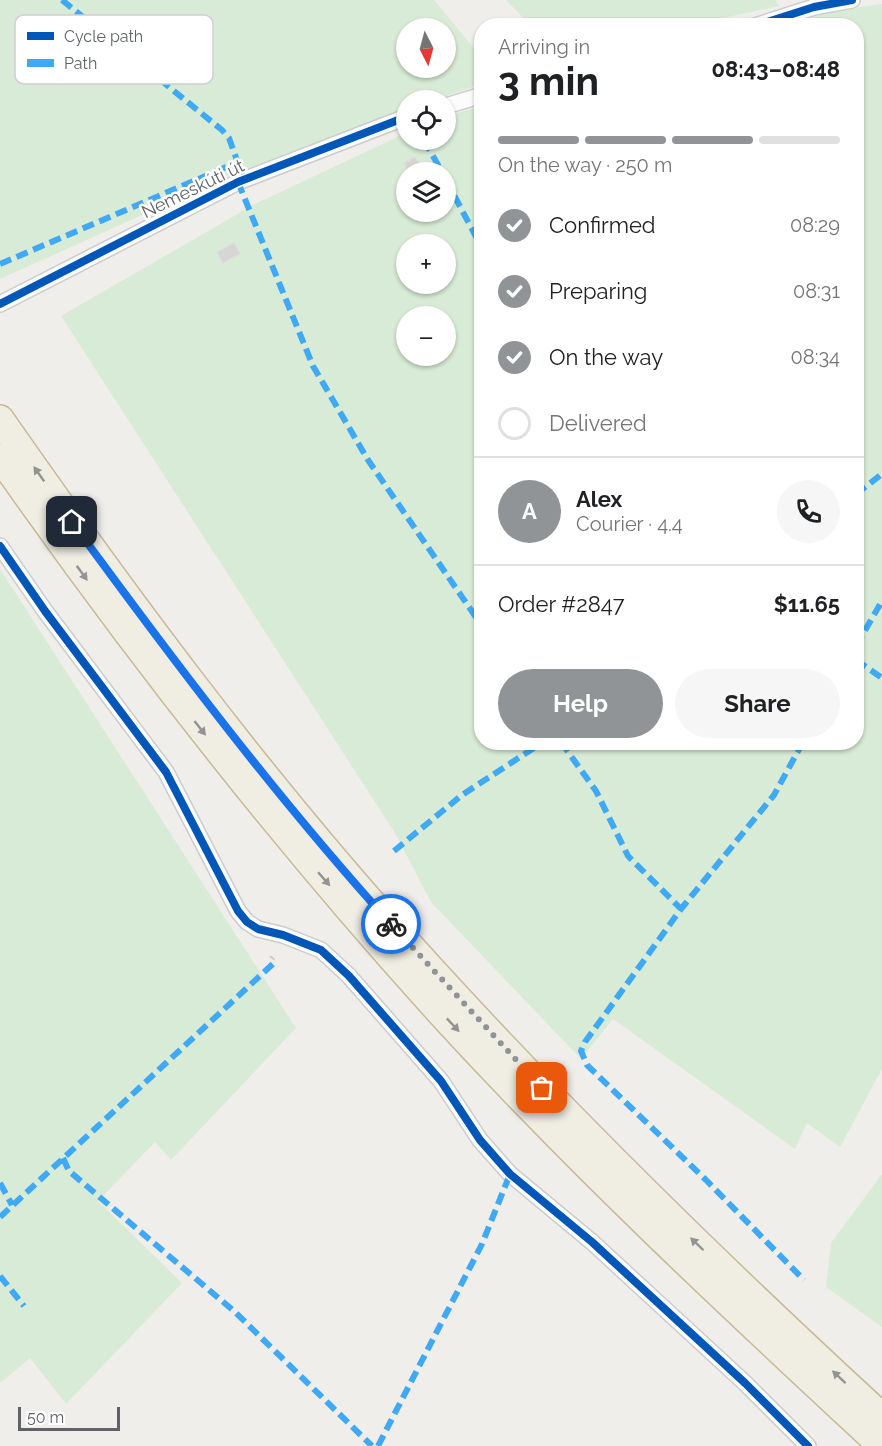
<!DOCTYPE html>
<html lang="en">
<head>
<meta charset="utf-8">
<style>
	:root { --surface:#fff; --page:#f6f6f6; --text:#202124; --muted:#757577; --line:#e0e0e0; --accent:#919496 }
	body { margin:0; font-family:Raleway,sans-serif; background:var(--page); color:var(--text); height:100vh; display:flex; flex-direction:column; font-size:22px; white-space:nowrap }
	* { box-sizing:border-box; margin:0 }
	p { font-size:20px; color:var(--muted) }
	.icon { flex:none; width:33px; height:33px; fill:none; stroke:currentColor; stroke-width:2; stroke-linecap:round; stroke-linejoin:round }
	.map { position:relative; flex:1; overflow:hidden }
	.side { position:absolute; left:474px; top:18px; width:390px; height:732px; display:flex; flex-direction:column; background:var(--surface); border-radius:24px; box-shadow:0 2px 4px #0004 }
	.side>* { flex:none }
	.needle { width:39px; rotate:174deg }
	.controls { position:absolute; left:396px; top:18px; display:grid; gap:12px }
	.controls a { display:grid; place-items:center; width:60px; height:60px; border-radius:50%; background:var(--surface); box-shadow:0 2px 4px #0004; font-size:30px }
	.scale { position:absolute; left:18px; bottom:15px; width:102px; box-sizing:border-box; padding-left:6px; border:3px solid #5f6368; border-top:0; font-size:16px; line-height:21px; white-space:nowrap; color:#5f6368; -webkit-text-stroke:4px #fff; paint-order:stroke }
	.pin { position:absolute; display:grid; place-items:center; width:51px; height:51px; color:#fff; margin:-26px; border-radius:12px; box-shadow:0 3px 9px #0006 }
	.courier { position:absolute; display:grid; place-items:center; width:60px; height:60px; margin:-30px; border:4px solid #1a73e8; border-radius:50%; background:#fff; color:#222; box-shadow:0 2px 8px #0007 }
	.head em { font-style:normal; font-weight:700 }
	.head div { display:flex; flex-direction:column-reverse }
	.head { display:flex; align-items:center; justify-content:space-between; height:102px; padding:0 24px }
	h1 { font-size:39px; font-weight:700; line-height:45px }
	.bar { display:grid; grid-template-columns:repeat(4,1fr); gap:9px 6px; align-content:center; height:72px; padding:0 24px }
	.bar i { height:8px; border-radius:4px; background:var(--line) }
	.bar .current { background:var(--accent) }
	.bar p { grid-column:span 4 }
	.line { display:flex; align-items:center; gap:15px; padding:0 24px; border-top:2px solid var(--line) }
	.line div { flex:1 }
	.round { display:grid; place-items:center; flex:none; width:63px; height:63px; border-radius:32px; background:var(--page) }
	ol { padding:0 24px; list-style:none }
	li { display:flex; align-items:center; gap:18px; height:66px }
	li p { margin-inline-start:auto }
	li .icon { padding:6px; border-radius:50%; background:var(--accent); color:#fff; stroke-width:4 }
	li:last-child { color:var(--muted) }
	li i { width:33px; height:33px; border:3px solid var(--line); border-radius:50% }
	.cta { display:flex; gap:12px; margin-top:auto; padding:12px 24px }
	.cta a { flex:1; height:69px; border-radius:36px; background:var(--accent); color:#fff; font-size:24px; font-weight:700; line-height:69px; text-align:center }
	.cta a+a { background:var(--page); color:var(--text) }
	.map>svg:first-child { display:block }
	.green { fill:#d8ebd6; fill-rule:evenodd }
	.building { fill:#d6d5d3; stroke:#deddd9; stroke-width:1.5 }
	.lines { fill:none; stroke-linecap:round; stroke-linejoin:round }
	.street-casing { stroke:#cbcccc; stroke-width:18 }
	.highway-casing { stroke:#c8b996; stroke-width:30 }
	.path { stroke:#cacfcc; stroke-width:2; stroke-dasharray:6 3; stroke-linecap:butt }
	.street { stroke:#fdfcfc; stroke-width:15 }
	.highway { stroke:#f0ede3; stroke-width:27 }
	.quiet { stroke:#3fa9f5; stroke-width:6; stroke-dasharray:12 6; stroke-linecap:butt }
	.cycleway-casing { stroke:#fff; stroke-width:11 }
	.cycleway { stroke:#0057b8; stroke-width:8 }
	.oneway { fill:#929393 }
	.done { stroke:#919496; stroke-width:6; stroke-dasharray:0 10.8 }
	.route { stroke:#1a73e8; stroke-width:8 }
	.labels { text-anchor:middle; stroke-width:5; stroke-linejoin:round; paint-order:stroke }
	.street-label { font-size:18px; fill:#5f6368; stroke:#fff }
	.key { fill:#fff; stroke:#cfd0d2; stroke-width:1.5 }
	.key-label { font-size:16px; fill:#5f6368 }
</style>
</head>
<body>
<div class="map">
<svg width="882" height="1446" viewBox="0 0 882 1446">
	<rect width="100%" height="100%" fill="#efeeea"/>
	<path class="green" d="M0 0H434L481 57V84L435 100H406V111L233 174 0 279ZM406 28H446V68H406Z
		M506 0H775L779 6 689 25 531 26Z
		M882 4V1069L840 1147 807 1123 795 1149 613 1019 581 1059 431 902 395 833 61 316 255 204 406 133V140H446V116L481 106 482 742H856V26L777 25 831 11ZM406 172H446V212H406ZM406 244H446V284H406ZM406 316H446V356H406Z
		M0 569 296 1028 171 1160 155 1142 98 1201 182 1283 66 1404 30 1358 0 1383Z
		M882 1174V1327L826 1287 831 1243Z"/>
	<path class="building" d="M415 157 424 172H409L404 163Z
		M234 243 240 254 223 263 217 252Z"/>
	<g class="lines">
		<g class="street-casing">
			<path id="street" d="M755 26 814 7 852 0
				M446 106 482 95
				M0 304 238 182 406 117
				M0 546 45 611 166 772 238 911 247 922 258 929 283 935 321 950 349 976 441 1081 480 1140 510 1174 592 1242 745 1383 808 1446"/>
		</g>
		<g class="highway-casing">
			<path id="highway" d="M0 419C120 591 245 760 385 918 541 1094 709 1258 882 1417
				M0 457C138 654 286 843 448 1021 585 1170 733 1308 882 1446"/>
		</g>
		<path class="path" d="M270 956 276 961"/>
		<use href="#street" class="street"/>
		<use href="#highway" class="highway"/>
		<path class="quiet" d="M62 0 222 130 229 138 244 180
			M424 140 442 172
			M446 180 482 248
			M238 182 313 366 368 460 482 626
			M0 264 238 162
			M856 494 882 474
			M856 646 882 601
			M856 660 882 678
			M561 742 596 791 628 856 681 909
			M803 742 774 795 681 909 585 1042 581 1051 587 1065 706 1180 804 1280
			M394 851 462 795 543 742
			M63 1158 69 1171 235 1312 372 1446
			M0 1183 12 1205
			M0 1217 276 961
			M0 1276 24 1306
			M378 1446 482 1244 510 1174"/>
		<g class="cycleway-casing">
			<path id="cycleway" d="M755 26 814 7 852 0
				M0 304 238 182 406 117
				M0 546 45 611 166 772 238 911 247 922 258 929 283 935 321 950 349 976 441 1081 480 1140 510 1174 592 1242 745 1383 808 1446"/>
		</g>
		<use href="#cycleway" class="cycleway"/>
	</g>
	<defs><path id="oneway-solid" d="M-6-.8H1V-3.2L6.5 0L1 3.2V.8H-6Z" transform="scale(1.5)"/></defs>
	<g class="oneway">
		<use href="#oneway-solid" transform="translate(39 474) rotate(-125)"/>
		<use href="#oneway-solid" transform="translate(82 573) rotate(54)"/>
		<use href="#oneway-solid" transform="translate(200 728) rotate(52)"/>
		<use href="#oneway-solid" transform="translate(324 879) rotate(49)"/>
		<use href="#oneway-solid" transform="translate(453 1025) rotate(47)"/>
		<use href="#oneway-solid" transform="translate(697 1244) rotate(-136)"/>
		<use href="#oneway-solid" transform="translate(839 1377) rotate(-137)"/>
	</g>
	<g class="lines">
		<path class="done" d="M391 924 542 1088"/>
		<path class="route" d="M72 522C173 660 276 797 391 924"/>
	</g>
	<g class="labels">
		<g class="street-label">
			<text transform="translate(193 189) rotate(-26)" y="6">Nemeskúti út</text>
		</g>
	</g>
	<rect x="15" y="15" width="198" height="69" rx="9" class="key"/>
	<rect x="27" y="32" width="27" height="8" fill="#0057b8"/>
	<rect x="27" y="59" width="27" height="8" fill="#3fa9f5"/>
	<g class="key-label">
		<text x="64" y="42">Cycle path</text>
		<text x="64" y="69">Path</text>
	</g>
</svg>
<div class="controls">
<a><svg class="needle" viewBox="-14 -14 28 28"><path d="M0-13l5 13h-10z" fill="#e53935"/><path d="M0 13l5-13h-10z" fill="#757577"/></svg></a>
<a><svg class="icon" aria-label="locate" viewBox="0 0 24 24"><circle cx="12" cy="12" r="6"/><path d="M12 2v4M12 18v4M2 12h4M18 12h4"/></svg></a>
<a><svg class="icon" aria-label="layers" viewBox="0 0 24 24"><path d="M12 4l9 5-9 5-9-5zM3 14l9 5 9-5"/></svg></a>
<a>+</a>
<a>−</a>
</div>
<div class="scale">50 m</div>
<div class="pin" style="left:542px;top:1088px;background:#ea580c"><svg class="icon" aria-label="bag" viewBox="0 0 24 24"><path d="M5 8h14l-1 12H6zM9 8a3 3 0 0 1 6 0"/></svg></div>
<div class="pin" style="left:72px;top:522px;background:#1f2937"><svg class="icon" aria-label="home" viewBox="0 0 24 24"><path d="M3 11l9-7 9 7M6 9v11h12V9"/></svg></div>
<div class="courier" style="left:391px;top:924px"><svg class="icon" aria-label="bike" viewBox="0 0 24 24"><circle cx="6" cy="16" r="4"/><circle cx="18" cy="16" r="4"/><path d="M6 16l4-8h5l3 8M10 8l3 8H6M13 5h3"/></svg></div>
<section class="side">
<div class="head"><div><h1>3 min</h1><p>Arriving in</p></div><em>08:43–08:48</em></div>
<div class="bar"><i class="current"></i><i class="current"></i><i class="current"></i><i></i><p>On the way · 250 m</p></div>
<ol>
<li><svg class="icon" aria-label="check" viewBox="0 0 24 24"><path d="M5 12l5 5 9-10"/></svg>Confirmed<p>08:29</p></li>
<li><svg class="icon" aria-label="check" viewBox="0 0 24 24"><path d="M5 12l5 5 9-10"/></svg>Preparing<p>08:31</p></li>
<li><svg class="icon" aria-label="check" viewBox="0 0 24 24"><path d="M5 12l5 5 9-10"/></svg>On the way<p>08:34</p></li>
<li><i></i>Delivered</li>
</ol>
<div class="line" style="height:108px"><b class="round" style="background:var(--accent);color:#fff">A</b><div><b>Alex</b><p>Courier · 4.4</p></div><a class="round"><svg class="icon" aria-label="phone" viewBox="0 0 24 24"><path d="M5 4h4l2 5-3 2q2 4 5 5l2-3 5 2v4C11 20 4 13 5 4z"/></svg></a></div>
<div class="line" style="height:78px"><div>Order #2847</div><b>$11.65</b></div>
<div class="cta"><a>Help</a><a>Share</a></div>
</section>
</div>
</body>
</html>
